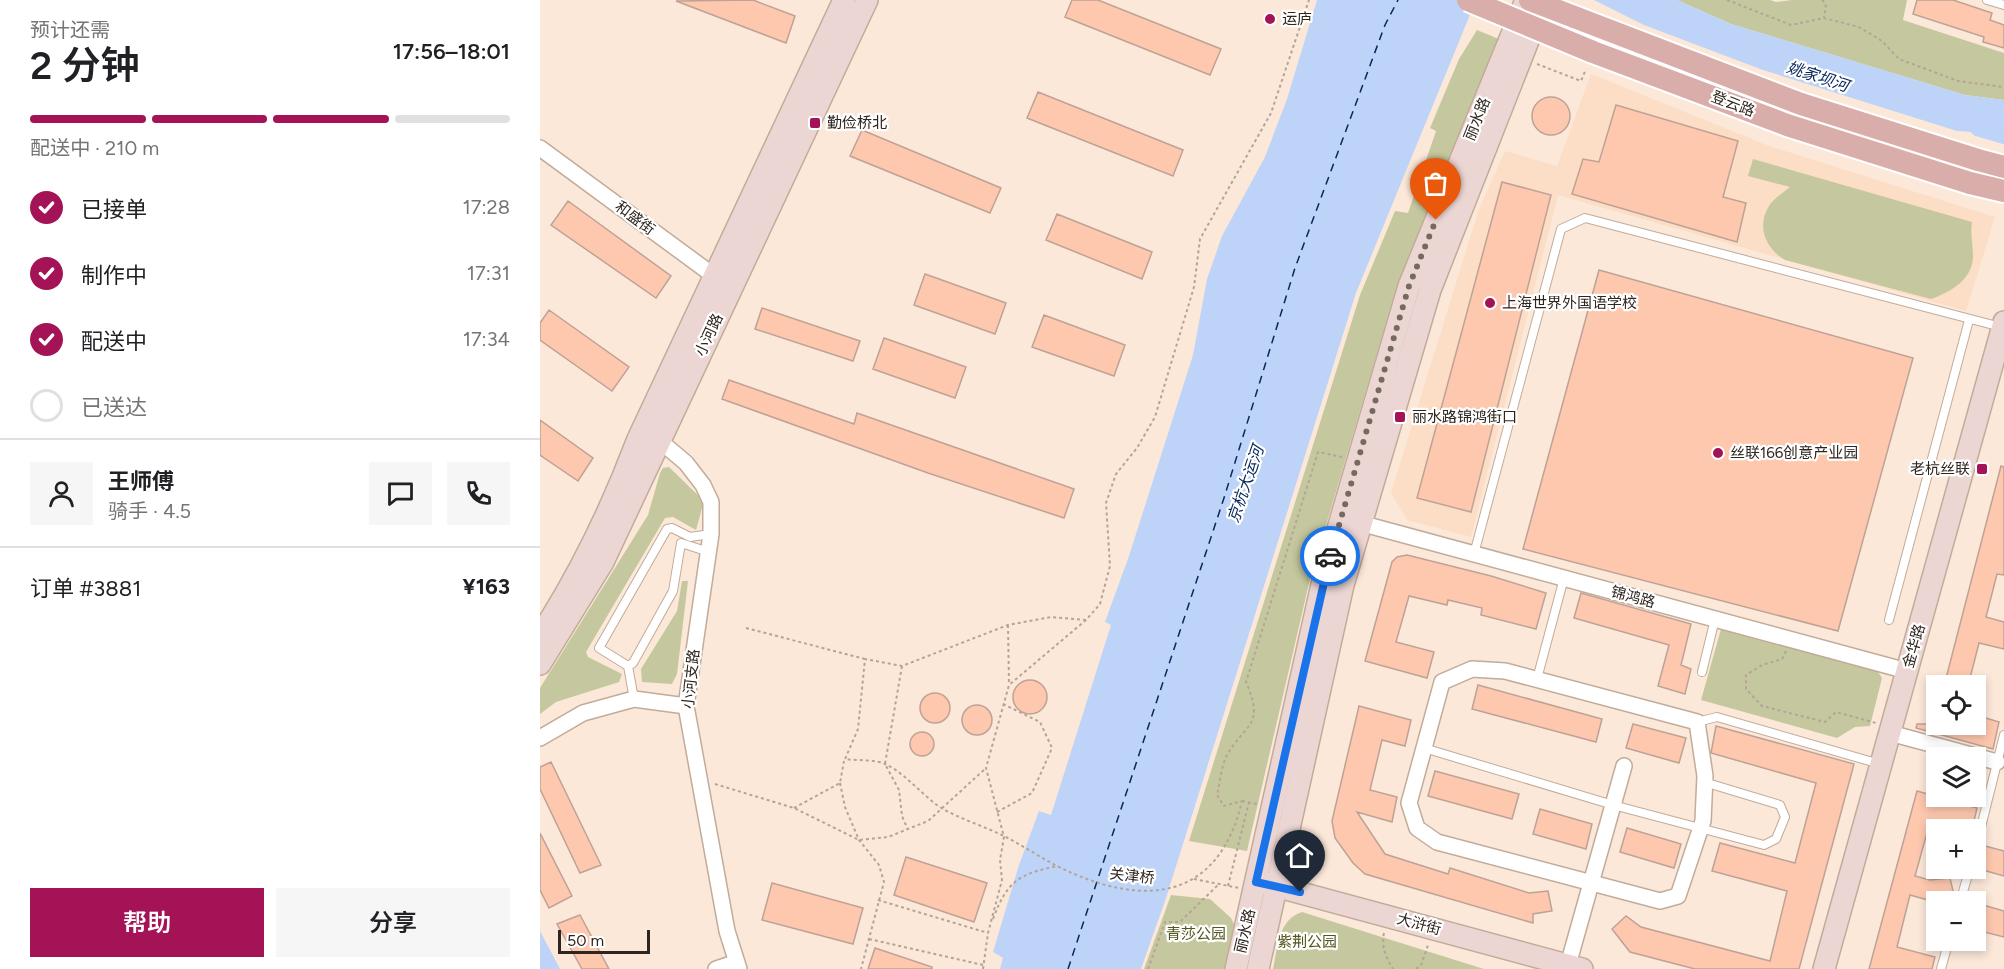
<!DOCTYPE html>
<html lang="zh">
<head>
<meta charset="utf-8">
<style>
	:root { --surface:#fff; --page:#f6f6f6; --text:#202124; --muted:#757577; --line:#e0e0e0; --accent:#a41355 }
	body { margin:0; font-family:Figtree,"Noto Sans SC",sans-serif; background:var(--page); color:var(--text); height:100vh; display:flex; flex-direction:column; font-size:22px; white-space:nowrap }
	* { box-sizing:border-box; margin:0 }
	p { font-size:20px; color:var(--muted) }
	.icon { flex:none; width:33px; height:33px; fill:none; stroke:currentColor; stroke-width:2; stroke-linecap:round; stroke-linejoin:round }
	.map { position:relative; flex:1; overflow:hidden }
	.details { display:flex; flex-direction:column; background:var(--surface); width:540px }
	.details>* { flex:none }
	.controls { position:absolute; left:1386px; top:675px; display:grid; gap:12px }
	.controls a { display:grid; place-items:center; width:60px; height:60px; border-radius:0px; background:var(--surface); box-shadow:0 3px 9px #0003; font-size:30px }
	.scale { position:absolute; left:18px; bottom:15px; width:92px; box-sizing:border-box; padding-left:6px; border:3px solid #2e251e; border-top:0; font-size:16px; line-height:21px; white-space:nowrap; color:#2e251e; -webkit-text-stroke:4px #fff; paint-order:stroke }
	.pin { position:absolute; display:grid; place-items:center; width:51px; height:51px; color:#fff; margin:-62px -26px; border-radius:50% 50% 50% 0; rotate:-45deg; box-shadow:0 0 6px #0007 }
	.pin .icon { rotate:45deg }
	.courier { position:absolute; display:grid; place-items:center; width:60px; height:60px; margin:-30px; border:4px solid #1a73e8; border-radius:50%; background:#fff; color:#222; box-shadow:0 2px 8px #0007 }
	.head em { font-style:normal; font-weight:600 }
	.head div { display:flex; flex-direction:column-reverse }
	.head { display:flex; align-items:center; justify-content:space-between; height:102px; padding:0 30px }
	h1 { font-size:39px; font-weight:600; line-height:45px }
	.bar { display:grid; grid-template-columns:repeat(4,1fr); gap:9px 6px; align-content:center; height:72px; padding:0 30px }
	.bar i { height:8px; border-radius:4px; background:var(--line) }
	.bar .on { background:var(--accent) }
	.bar p { grid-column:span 4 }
	.line { display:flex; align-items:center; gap:15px; padding:0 30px; border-top:2px solid var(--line) }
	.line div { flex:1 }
	.round { display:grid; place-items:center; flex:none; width:63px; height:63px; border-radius:0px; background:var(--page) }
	ol { padding:0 30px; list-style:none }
	li { display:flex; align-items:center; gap:18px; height:66px }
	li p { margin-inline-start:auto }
	li .icon { padding:6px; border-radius:50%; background:var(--accent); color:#fff; stroke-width:4 }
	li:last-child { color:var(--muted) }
	li i { width:33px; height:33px; border:3px solid var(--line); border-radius:50% }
	.button { display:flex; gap:12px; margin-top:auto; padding:12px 30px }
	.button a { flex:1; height:69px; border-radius:0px; background:var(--accent); color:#fff; font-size:24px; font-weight:600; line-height:69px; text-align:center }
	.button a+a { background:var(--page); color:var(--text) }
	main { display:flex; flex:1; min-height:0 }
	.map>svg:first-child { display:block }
	.built { fill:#fcddc5 }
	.green { fill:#c5c89e }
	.water { fill:#bdd3f7 }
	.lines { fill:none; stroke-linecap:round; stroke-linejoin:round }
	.canal { stroke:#bdd3f7; stroke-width:14 }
	.ferry { stroke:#08275b; stroke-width:1.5; stroke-dasharray:8 6; stroke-linecap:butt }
	.building { fill:#fec8af; stroke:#bea296; stroke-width:1.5 }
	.lane-casing { stroke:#c2ab99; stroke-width:10 }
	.street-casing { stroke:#c2ab99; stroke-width:18 }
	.secondary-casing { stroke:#c2ab99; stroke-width:24 }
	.primary-casing { stroke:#fff; stroke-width:26 }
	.path { stroke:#b4a498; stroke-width:2; stroke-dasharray:3 3; stroke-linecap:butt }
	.lane { stroke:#fff; stroke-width:8 }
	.street { stroke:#fff; stroke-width:15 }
	.secondary { stroke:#ecd6d4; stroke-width:21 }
	.primary { stroke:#d9adaa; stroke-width:22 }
	.primary-bridge-casing { stroke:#fff; stroke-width:26; stroke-linecap:butt }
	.primary-bridge { stroke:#d9adaa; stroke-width:22 }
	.done { stroke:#76695f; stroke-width:6; stroke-dasharray:0 10.8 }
	.route { stroke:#1a73e8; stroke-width:8 }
	.poi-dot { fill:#a41355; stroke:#fff; stroke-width:2 }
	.labels { text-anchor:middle; stroke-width:4.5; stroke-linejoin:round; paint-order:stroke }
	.poi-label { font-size:15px; fill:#2e251e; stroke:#fff; text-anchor:start }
	.street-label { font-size:15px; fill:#2e251e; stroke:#fff }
	.park-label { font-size:15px; fill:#54551a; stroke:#fff }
	.water-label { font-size:16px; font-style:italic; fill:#08275b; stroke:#fff }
</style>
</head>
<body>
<main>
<section class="details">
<div class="head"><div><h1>2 分钟</h1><p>预计还需</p></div><em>17:56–18:01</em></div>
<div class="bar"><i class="on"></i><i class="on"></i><i class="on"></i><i></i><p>配送中 · 210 m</p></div>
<ol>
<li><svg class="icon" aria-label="check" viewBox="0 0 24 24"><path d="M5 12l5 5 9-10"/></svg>已接单<p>17:28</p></li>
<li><svg class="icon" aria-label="check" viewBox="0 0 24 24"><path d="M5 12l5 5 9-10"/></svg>制作中<p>17:31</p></li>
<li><svg class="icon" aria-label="check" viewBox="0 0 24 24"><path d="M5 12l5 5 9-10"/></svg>配送中<p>17:34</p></li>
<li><i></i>已送达</li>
</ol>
<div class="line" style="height:108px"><a class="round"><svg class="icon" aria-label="person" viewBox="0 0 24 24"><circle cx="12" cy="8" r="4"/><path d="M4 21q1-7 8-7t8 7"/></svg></a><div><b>王师傅</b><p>骑手 · 4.5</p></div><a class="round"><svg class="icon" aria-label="chat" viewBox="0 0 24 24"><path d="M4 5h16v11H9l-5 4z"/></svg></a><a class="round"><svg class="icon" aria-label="phone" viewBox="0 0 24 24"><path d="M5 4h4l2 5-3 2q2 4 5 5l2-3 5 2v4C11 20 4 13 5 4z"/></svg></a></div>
<div class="line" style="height:78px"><div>订单 #3881</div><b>¥163</b></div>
<div class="button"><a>帮助</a><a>分享</a></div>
</section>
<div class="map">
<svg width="1464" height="969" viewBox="0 0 1464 969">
	<rect width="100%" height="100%" fill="#fce8d9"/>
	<path class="built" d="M1051 74 1229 146 1455 217 1426 311 1018 195 931 537 867 520 851 493 938 212 965 151 1017 166Z"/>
	<path class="green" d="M1137 0H1230L1236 2 1252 0H1367L1363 20 1464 53V100L1425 95 1191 24Z
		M937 30 959 39 858 283 770 579 707 851 649 841 820 295 855 211 868 213 896 131 890 128 919 59Z
		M1213 159 1432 222C1430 235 1433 244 1433 256 1433 280 1410 292 1391 299L1245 260C1226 249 1216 227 1229 206 1234 198 1243 193 1250 187L1208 176Z
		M129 467 164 501 156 530 133 517 125 518 46 652 48 657 82 674 79 682 16 702 0 714V688L108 515 120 473 123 468Z
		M142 581H148L137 674 132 684 102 682 101 669 137 611Z
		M1181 629 1338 672 1342 678 1330 726 1315 727 1297 738 1161 700Z
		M631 895 670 899 691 918 698 932 689 969H604Z
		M762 912 944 969H733C738 946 738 920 762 912Z"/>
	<path class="water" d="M777 0H936L816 293 626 898 601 969H460L463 958 453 952 479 865 499 811 511 815 571 625 565 622 589 556 653 355 667 279 682 236 725 157 747 99Z
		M1054 0H1137L1191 24 1425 95 1464 100V134L1417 131 1223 70 1104 25Z
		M0 931 20 969H0Z"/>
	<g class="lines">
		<path class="canal" d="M1437 129 1464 137"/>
		<path class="ferry" d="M528 969 684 498 755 268 845 25 858 0"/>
	</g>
	<path class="building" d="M213 0 255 16 246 43 136 1Z
		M532 0H558L681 49 670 75 525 17Z
		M1377 0H1413L1452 13 1450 20 1464 25V48L1443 42 1444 37 1373 14Z
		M498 92 643 150 633 176 487 118Z
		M992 116a19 19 0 1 1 38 0a19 19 0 1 1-38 0Z
		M1076 105 1198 141 1183 197 1206 203 1197 242 1032 194 1043 159 1059 162Z
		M322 130 461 188 450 213 310 156Z
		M962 182 1011 195 931 512 877 498Z
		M28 201 131 276 116 298 11 225Z
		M517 214 612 252 602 279 506 240Z
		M1059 270 1373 358 1298 631 983 549Z
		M385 274 466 303 455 334 374 305Z
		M222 308 320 341 313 361 215 329Z
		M9 310 89 367 72 391 0 340V323Z
		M504 315 585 345 574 376 492 347Z
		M344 338 426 367 415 398 333 369Z
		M189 380 314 424 317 413 534 489 524 518 388 473 182 399Z
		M0 420 53 458 38 481 0 455Z
		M1461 466 1464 467V575L1457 574 1446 617 1464 622V649L1439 643 1428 686H1404Z
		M867 555 951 576 1006 593 996 629 941 615 942 608 908 600 907 605 869 596 856 642 894 652 887 678 825 661 852 562 857 557Z
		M1041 593 1151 624 1141 665 1151 669 1145 694 1118 686 1129 645 1034 618Z
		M473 697a17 17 0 1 1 34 0a17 17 0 1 1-34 0Z
		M938 685 1062 719 1056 742 932 709Z
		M380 708a15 15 0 1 1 30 0a15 15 0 1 1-30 0Z
		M422 720a15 15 0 1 1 30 0a15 15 0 1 1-30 0Z
		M819 706 871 720 865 746 842 740 830 790 857 797 852 822 817 812 845 854 908 874 910 868 989 893 1008 891 1012 911 993 914V923L825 874 813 863 795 838 792 821Z
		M1436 715 1459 722 1453 749 1376 728 1377 724H1436Z
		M1093 724 1146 738 1139 763 1086 748Z
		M1176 726 1314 764 1259 969H1155L1090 952 1072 929 1086 916 1101 927 1230 961 1247 891 1172 871 1180 843 1255 863 1276 783 1171 753Z
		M370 744a12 12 0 1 1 24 0a12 12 0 1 1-24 0Z
		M11 762 61 865 40 873 0 789V767Z
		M895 771 979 794 972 819 888 796Z
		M1377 791 1437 808 1432 830H1416L1390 822 1375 876 1390 880 1410 878 1414 895 1391 901 1370 895 1357 947 1395 957 1392 969H1329Z
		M1000 809 1052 824 1046 849 993 834Z
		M1087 828 1141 844 1134 868 1080 852Z
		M0 833 32 896 9 908 0 890Z
		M1445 846 1464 851V876L1439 869Z
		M366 857 447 883 434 922 354 895Z
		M232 883 323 908 313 944 222 920Z
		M1436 903 1464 911V937L1436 930Z
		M40 915 69 969H42L17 924Z
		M335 948 392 967V969H328Z"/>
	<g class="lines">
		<g class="lane-casing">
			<path id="lane" d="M1447 0 1464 5
				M169 552 141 543 133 591 93 663 88 666 59 648 127 529 132 528 150 537 171 534
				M934 554 1021 229 1045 218 1461 327
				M1349 620 1429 320
				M88 666 94 699
				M1162 672 1175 619
				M997 679 1024 578
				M1157 722 1177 717 1340 764
				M884 748 1073 805 1224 845 1236 839 1245 817 1240 805 1164 782
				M1436 847 1464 735
				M1420 902 1430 868
				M1401 969 1409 940"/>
		</g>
		<g class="street-casing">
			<path id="street" d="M0 148 181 281
				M120 441 146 463 163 485 171 502V534L146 706 187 931 199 969
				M820 523 1367 671
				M932 669 965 671 1157 722 1165 776 1163 821 1138 896 1120 901 897 842 877 828 869 803 902 682Z
				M1350 733 1457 762
				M0 738 43 713 94 699 146 706
				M1028 965 1084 766
				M176 969 197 962"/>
		</g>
		<g class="secondary-casing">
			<path id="secondary" d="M0 636C40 574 72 508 98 439L304 0
				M0 664 63 562 327 0
				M724 883 1042 969
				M696 969 783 580 869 286 986 0
				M718 969 803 585 890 290 1004 0
				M1284 969 1464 322"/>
		</g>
		<g class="primary-casing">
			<path id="primary" d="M1438 160 1464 167
				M1430 183 1464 191"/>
		</g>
		<path class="path" d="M1187 0 1251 25 1284 18 1319 27 1342 41 1359 59 1418 81 1464 87
			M1282 0 1286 4 1284 18
			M997 64 1041 81 1046 69
			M546 620 511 617 468 625 362 666 325 659 318 729 305 759C317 761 335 759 345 764 367 774 383 797 403 809 423 820 446 827 466 837 483 846 500 857 517 866 601 908 678 903 702 801L684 806 677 795C680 783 681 768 686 757 704 723 726 728 706 682L778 452 802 457
			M468 625 469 685
			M206 628 325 659
			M1246 651 1242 659 1222 665 1206 675V689L1222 706 1285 722 1296 712 1336 723
			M362 666 345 764 359 790 362 816 368 830
			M300 783 305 807 319 840 339 865 344 882 321 969
			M175 784 254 808 319 840 348 837 388 821 446 768
			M702 801 717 804
			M254 808 300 783 304 761
			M457 812 492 793 512 748 500 722 463 704
			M654 879 699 888
			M688 886 709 802
			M338 900 448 933
			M453 919C467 881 479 874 517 866
			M844 933C841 947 846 957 853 969
			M329 939 443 965
			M443 969 448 933 462 880 460 860 464 837 446 768 469 685 546 620 560 604 570 566 566 503 576 474 597 448 615 417 654 287 660 239 731 113 769 0
			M608 969 625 922H640L679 884
			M876 969 881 965 888 945"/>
		<use href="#lane" class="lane"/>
		<use href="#street" class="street"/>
		<use href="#secondary" class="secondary"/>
		<use href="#primary" class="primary"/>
		<g class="primary-bridge-casing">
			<path id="primary-bridge" d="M928 0 1053 52 1247 125 1430 183
				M990 0 1261 104 1438 160"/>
		</g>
		<use href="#primary-bridge" class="primary-bridge"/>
	</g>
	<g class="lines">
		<path class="done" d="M790 556 869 286 896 220"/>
		<path class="route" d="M760 892 716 882 790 556"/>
	</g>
	<g class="poi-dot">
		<circle cx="730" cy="19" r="6"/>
		<rect x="269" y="117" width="12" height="12" rx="3"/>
		<circle cx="950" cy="303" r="6"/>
		<rect x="854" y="411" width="12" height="12" rx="3"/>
		<circle cx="1178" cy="453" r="6"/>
		<rect x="1436" y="463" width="12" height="12" rx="3"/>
	</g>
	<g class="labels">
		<g class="poi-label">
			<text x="742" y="24">运庐</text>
			<text x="287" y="128">勤俭桥北</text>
			<text x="962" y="308">上海世界外国语学校</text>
			<text x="872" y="422">丽水路锦鸿街口</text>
			<text x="1190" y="458">丝联166创意产业园</text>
			<text x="1430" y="474" text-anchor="end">老杭丝联</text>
		</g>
		<g class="street-label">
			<text transform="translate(1193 104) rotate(21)" y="5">登云路</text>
			<text transform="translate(937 119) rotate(-68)" y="5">丽水路</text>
			<text transform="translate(95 218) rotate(37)" y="5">和盛街</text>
			<text transform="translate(169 335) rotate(-65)" y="5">小河路</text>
			<text transform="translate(1093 597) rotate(15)" y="5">锦鸿路</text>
			<text transform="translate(1374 646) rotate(-74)" y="5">金华路</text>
			<text transform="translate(151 679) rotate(-84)" y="5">小河支路</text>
			<text transform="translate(592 876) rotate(6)" y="5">关津桥</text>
			<text transform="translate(879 924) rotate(15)" y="5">大浒街</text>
			<text transform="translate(705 931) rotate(-77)" y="5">丽水路</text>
		</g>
		<g class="park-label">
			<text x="656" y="939">青莎公园</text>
			<text x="767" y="947">紫荆公园</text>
		</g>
		<g class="water-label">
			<text transform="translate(1278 76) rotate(18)" y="6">姚家坝河</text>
			<text transform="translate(705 484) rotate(-71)" y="6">京杭大运河</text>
		</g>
	</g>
</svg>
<div class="controls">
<a><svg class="icon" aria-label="locate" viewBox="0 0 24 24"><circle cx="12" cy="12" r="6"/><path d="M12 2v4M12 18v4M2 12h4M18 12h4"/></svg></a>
<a><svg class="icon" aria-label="layers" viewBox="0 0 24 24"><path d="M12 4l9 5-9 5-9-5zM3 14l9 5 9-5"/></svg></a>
<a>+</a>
<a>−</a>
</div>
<div class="scale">50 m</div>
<div class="pin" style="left:896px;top:220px;background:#ea580c"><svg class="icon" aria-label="bag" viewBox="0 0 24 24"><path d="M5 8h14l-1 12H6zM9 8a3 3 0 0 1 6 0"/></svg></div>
<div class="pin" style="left:760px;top:892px;background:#1f2937"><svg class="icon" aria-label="home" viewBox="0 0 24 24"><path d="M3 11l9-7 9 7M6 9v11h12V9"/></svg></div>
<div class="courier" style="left:790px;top:556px"><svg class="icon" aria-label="car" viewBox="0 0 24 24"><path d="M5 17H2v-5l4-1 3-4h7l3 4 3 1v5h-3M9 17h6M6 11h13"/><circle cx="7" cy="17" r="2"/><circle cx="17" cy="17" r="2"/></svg></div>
</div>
</main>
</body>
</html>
